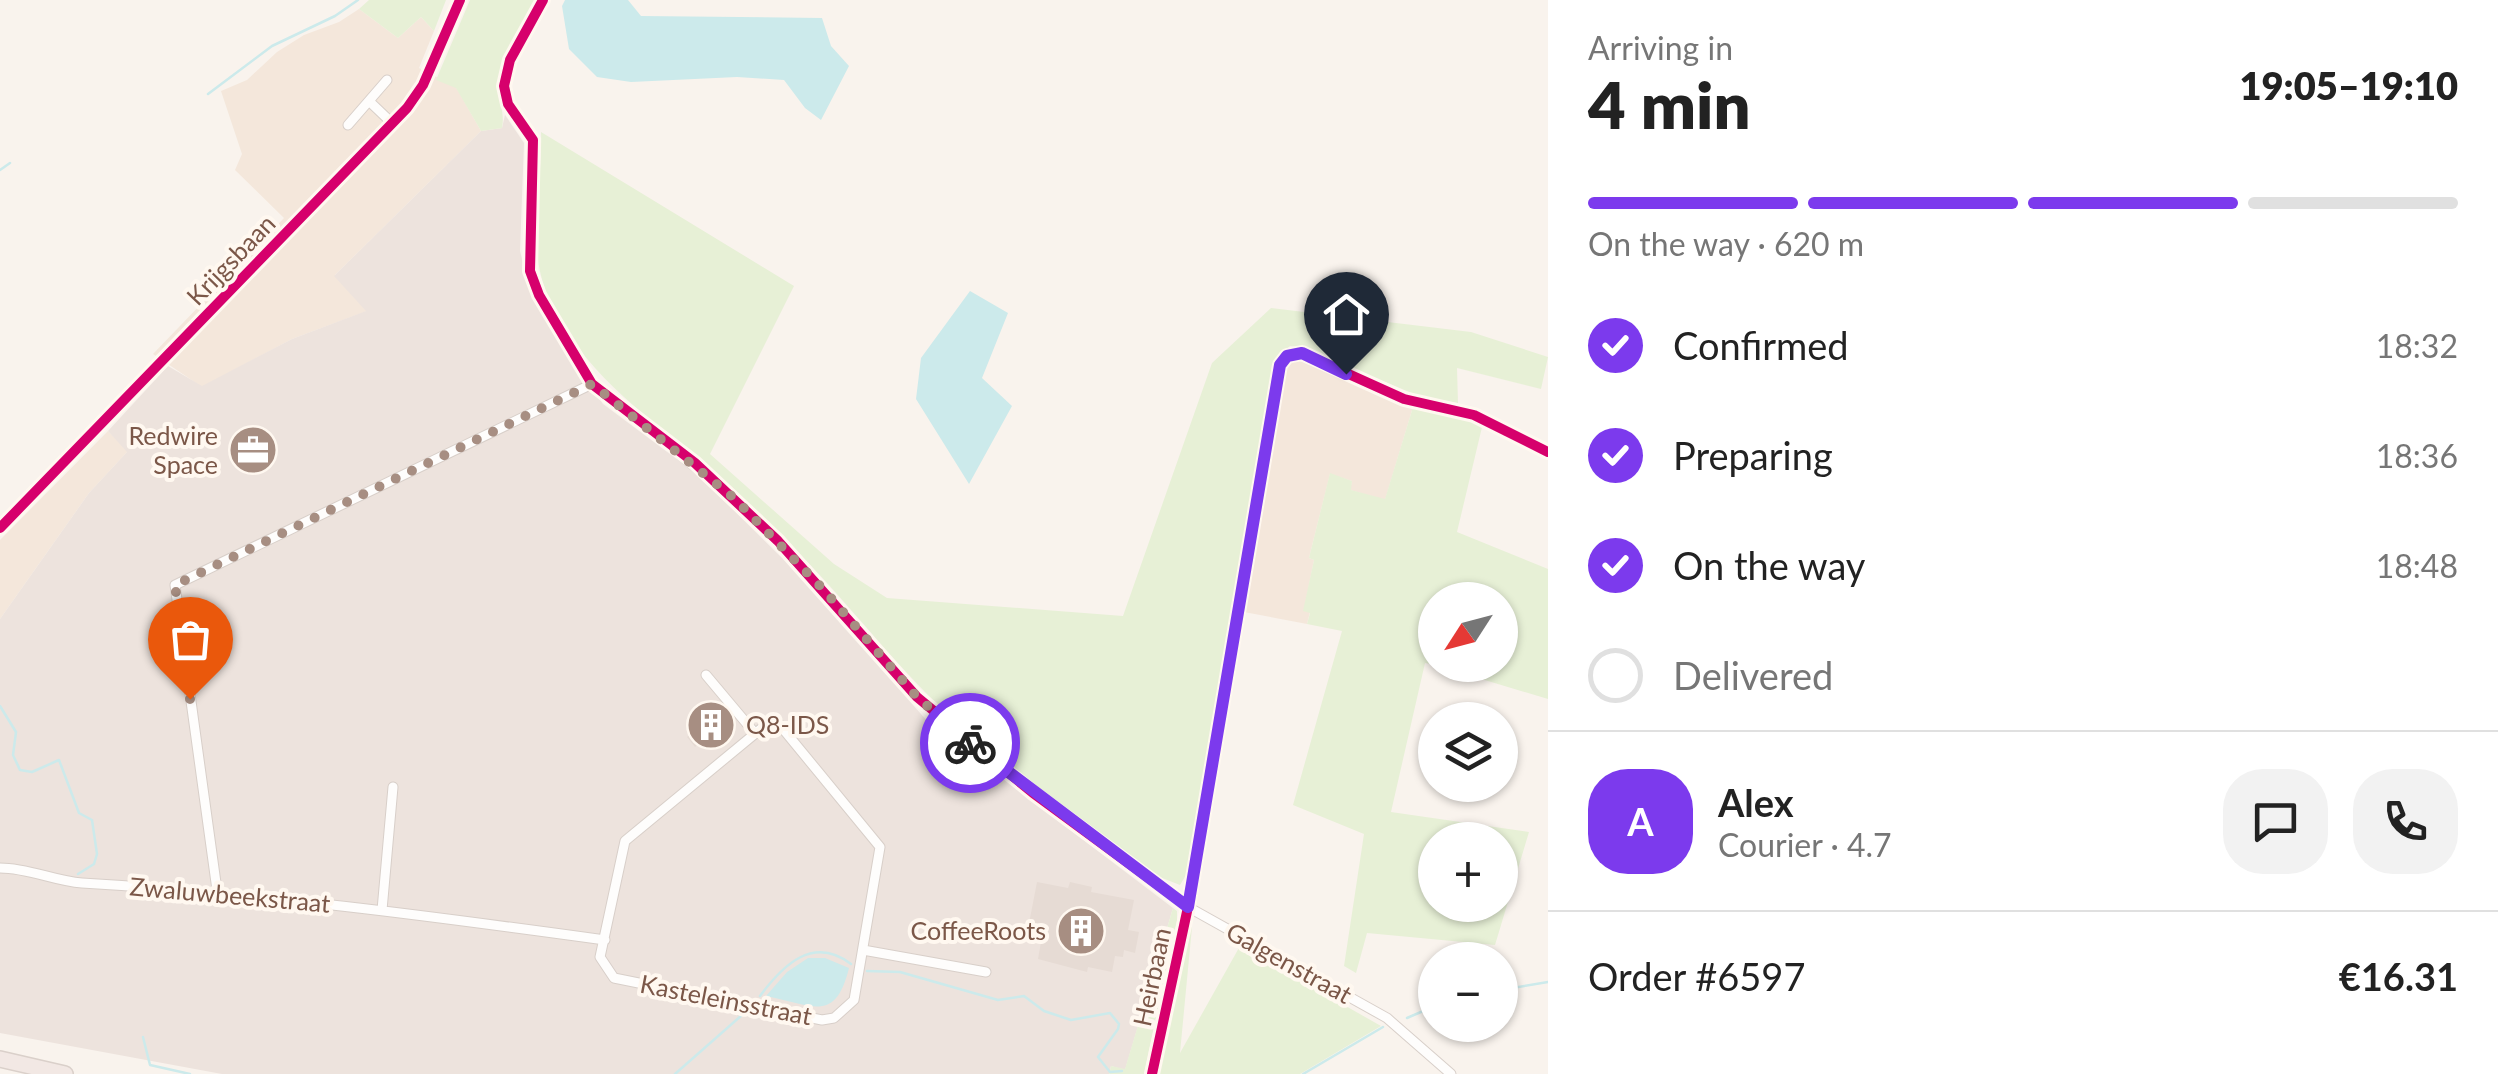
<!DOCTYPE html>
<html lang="en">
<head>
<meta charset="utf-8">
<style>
	:root { --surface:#fff; --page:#f2f2f2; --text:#222; --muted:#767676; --line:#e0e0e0; --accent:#7c3aed }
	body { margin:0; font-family:Lato,sans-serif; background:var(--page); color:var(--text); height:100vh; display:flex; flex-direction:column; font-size:38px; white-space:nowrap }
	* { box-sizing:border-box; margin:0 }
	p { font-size:32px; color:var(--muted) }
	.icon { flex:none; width:55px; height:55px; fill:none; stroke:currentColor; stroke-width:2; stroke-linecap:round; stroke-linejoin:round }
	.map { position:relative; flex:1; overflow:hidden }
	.drawer { display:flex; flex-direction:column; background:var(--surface); width:950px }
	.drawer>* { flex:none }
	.needle { width:65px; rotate:234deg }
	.buttons { position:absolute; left:1418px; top:582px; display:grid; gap:20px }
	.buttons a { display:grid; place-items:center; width:100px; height:100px; border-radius:50%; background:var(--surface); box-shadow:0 2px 8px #0004; font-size:50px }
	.pin { position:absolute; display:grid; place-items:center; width:85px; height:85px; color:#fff; margin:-102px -42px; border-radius:50% 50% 50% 0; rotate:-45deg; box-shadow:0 0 10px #0007 }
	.pin .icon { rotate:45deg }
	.courier { position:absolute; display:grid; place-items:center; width:100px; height:100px; margin:-50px; border:8px solid #7c3aed; border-radius:50%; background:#fff; color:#222; box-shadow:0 2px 12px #0007 }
	.headline em { font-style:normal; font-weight:800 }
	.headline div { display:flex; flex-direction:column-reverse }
	.headline { display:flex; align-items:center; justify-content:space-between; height:170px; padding:0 40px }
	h1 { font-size:65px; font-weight:800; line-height:75px }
	.bar { display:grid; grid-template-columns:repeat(4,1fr); gap:15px 10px; align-content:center; height:120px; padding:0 40px }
	.bar i { height:12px; border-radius:8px; background:var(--line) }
	.bar .selected { background:var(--accent) }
	.bar p { grid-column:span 4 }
	.line { display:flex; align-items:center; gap:25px; padding:0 40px; border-top:2px solid var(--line) }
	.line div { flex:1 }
	.round { display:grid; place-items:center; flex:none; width:105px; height:105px; border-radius:40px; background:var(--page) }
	ol { padding:0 40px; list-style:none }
	li { display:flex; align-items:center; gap:30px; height:110px }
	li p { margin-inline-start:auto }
	li .icon { padding:10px; border-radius:50%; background:var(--accent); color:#fff; stroke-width:4 }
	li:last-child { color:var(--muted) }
	li i { width:55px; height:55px; border:5px solid var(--line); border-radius:50% }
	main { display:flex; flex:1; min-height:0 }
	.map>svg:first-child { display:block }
	.residential { fill:#f4e7db }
	.industrial { fill:#ede3dd }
	.green { fill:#e7f0d6; fill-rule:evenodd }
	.water { fill:#cceaeb }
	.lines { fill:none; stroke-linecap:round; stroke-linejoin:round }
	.stream { stroke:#cceaeb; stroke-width:2.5 }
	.building { fill:#e6dbd4 }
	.minor-casing { stroke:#d8cfc9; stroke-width:11 }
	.secondary-casing { stroke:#dad0ca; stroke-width:14 }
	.motorway-casing { stroke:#dad0ca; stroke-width:18 }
	.minor { stroke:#fefdfc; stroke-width:9 }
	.secondary { stroke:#fefdfc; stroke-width:11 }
	.motorway { stroke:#f2e8e4; stroke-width:15 }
	.cycleway-casing { stroke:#fff8f0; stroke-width:16 }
	.cycleway { stroke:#d6006c; stroke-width:10 }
	.done { stroke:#a78e82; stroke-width:10; stroke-dasharray:0 18 }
	.route { stroke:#7c3aed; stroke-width:12 }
	.labels { text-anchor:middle; stroke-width:8; stroke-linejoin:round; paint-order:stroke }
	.street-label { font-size:25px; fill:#7b5748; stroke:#fff8f0 }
	.poi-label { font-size:25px; fill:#7b5748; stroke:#fff8f0; text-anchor:end }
</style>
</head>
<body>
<main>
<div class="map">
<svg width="1548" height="1074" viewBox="0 0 1548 1074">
	<rect width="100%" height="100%" fill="#f9f3ed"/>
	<path class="residential" d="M359 9 398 38 421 17 434 31 419 68 456 87 481 131 335 275 367 311 292 339 202 387 153 354 284 218 235 170 242 154 221 91 247 80 277 52 304 35 339 22Z
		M1297 360 1413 407 1385 500 1350 490 1352 481 1330 474 1309 558 1314 560 1304 610 1310 612 1307 624 1244 612 1281 384 1288 365Z
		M108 431 128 451 89 493 0 619V540Z"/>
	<path class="industrial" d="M505 115 524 143 520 251 528 283 579 370 603 404 698 475 782 558 929 723 1173 908 1125 1070 1111 1066 1109 1074H222L0 1033V619L89 493 127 452 108 431 168 366 202 386 292 339 366 311 334 276 481 131 502 128Z"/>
	<path class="green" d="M369 0H446L434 31 421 17 398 38 359 9Z
		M470 0H536C522 27 499 58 499 89 499 104 505 113 502 128L481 131 456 88 436 80Z
		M541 132 794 286 710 454 834 564 887 598 1123 616 1212 363 1271 308 1471 332 1548 357 1541 389 1457 368 1458 403 1419 396 1300 347 1290 346 1277 358 1189 870 1180 885 1152 874C1081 818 1002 768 938 705 882 650 835 586 778 533 752 509 727 483 700 461 641 411 580 370 548 296 525 244 543 187 541 132Z
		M1413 407 1483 423 1457 532 1548 569V699L1435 665H1500V600H1435V665L1425 663 1391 812 1529 832 1495 945 1367 933 1356 973 1344 966 1364 834 1293 805 1342 631 1307 624 1310 613 1303 611 1314 560 1309 558 1330 473 1352 481 1351 490 1385 499ZM1435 840H1500V905H1435Z
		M1173 908 1177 911V921L1144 1074H1109L1111 1066 1125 1069Z
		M1187 925 1192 927 1180 1053 1240 946 1381 1026 1300 1074H1159Z"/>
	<path class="water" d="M565 0H628L641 16 822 18 831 46 849 66 821 120 805 108 784 80 737 77 631 82 597 77 569 49 562 6Z
		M970 291 1008 313 982 378 1012 406 969 484 916 399 921 358Z
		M808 958H825L849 968C835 1024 813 1005 766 996L787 972Z"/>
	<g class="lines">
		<path class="stream" d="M208 94 272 46 335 16 358 0
			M0 170 10 163
			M0 706 16 732 13 755 20 770 32 772 59 760 79 813 92 820 97 854 94 864 78 874
			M867 971 900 972 998 1000 1024 996 1044 1011 1071 1020 1110 1013 1119 1024 1118 1029 1098 1057 1110 1072 1122 1071
			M1500 990 1548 982
			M760 996C783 965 813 935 851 964
			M1407 1018 1435 1006
			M143 1037 150 1065 190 1074
			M675 1074 742 1015
			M1303 1074 1383 1027"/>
	</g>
	<path class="building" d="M720 709 729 719 695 747 687 737Z
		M1037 882 1068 888 1070 882 1092 887 1091 892 1134 900 1128 930 1139 932 1135 953 1124 950 1123 957 1115 956 1112 972 1088 967 1087 972 1038 959 1041 942 1026 939Z"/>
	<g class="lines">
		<g class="minor-casing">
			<path id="minor" d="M543 0 510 60 504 86 508 104 533 140 530 271 539 295 592 384 734 498 823 589 917 697 973 745 1188 907 1387 1018 1451 1074
				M370 102 392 123
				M348 125 387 80
				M706 675 753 731
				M774 718 880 847 854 1000 834 1018 822 1020 614 978 600 957 625 841Z
				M0 868C29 868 54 881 82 883 257 893 430 916 605 940
				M217 890 175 585 592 384
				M382 910 393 787
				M863 950 986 972
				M1152 1074 1188 907 1280 365 1287 356 1302 353 1404 399 1474 415 1548 452"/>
		</g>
		<g class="secondary-casing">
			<path id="secondary" d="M0 528 407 108 423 85 460 0"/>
		</g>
		<g class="motorway-casing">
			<path id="motorway" d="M0 1059 65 1074"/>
		</g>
		<use href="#minor" class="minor"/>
		<use href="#secondary" class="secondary"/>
		<use href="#motorway" class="motorway"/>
		<g class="cycleway-casing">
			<path id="cycleway" d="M543 0 510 60 504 86 508 104 533 140 530 271 539 295 592 384 695 463 778 541 917 697 1033 793 1188 907
				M0 528 407 108 423 85 460 0
				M1152 1074 1188 907 1280 365 1287 356 1302 353 1404 399 1474 415 1548 452"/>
		</g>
		<use href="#cycleway" class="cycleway"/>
	</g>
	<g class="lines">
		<path class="done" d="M190 699 175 585 592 384 734 498 823 589 917 697 970 743"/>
		<path class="route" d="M970 743 1188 907 1280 365 1287 356 1302 353 1346 374"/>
	</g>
	<defs>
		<g id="office-disc" transform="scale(2.5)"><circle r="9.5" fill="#a78e82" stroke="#fff8f0"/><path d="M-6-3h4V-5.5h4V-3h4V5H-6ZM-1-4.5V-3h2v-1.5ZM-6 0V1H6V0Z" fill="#fff"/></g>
		<g id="building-disc" transform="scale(2.5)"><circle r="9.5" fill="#a78e82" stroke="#fff8f0"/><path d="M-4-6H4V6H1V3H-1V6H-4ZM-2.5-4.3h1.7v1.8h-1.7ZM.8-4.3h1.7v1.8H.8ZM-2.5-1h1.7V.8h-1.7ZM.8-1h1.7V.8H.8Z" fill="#fff"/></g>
	</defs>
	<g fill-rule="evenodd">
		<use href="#office-disc" x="253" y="450"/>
		<use href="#building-disc" x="711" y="725"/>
		<use href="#building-disc" x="1081" y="931"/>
	</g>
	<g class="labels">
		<g class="street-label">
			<text transform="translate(231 260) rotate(-46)" y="9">Krijgsbaan</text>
			<text transform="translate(230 895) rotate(5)" y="9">Zwaluwbeekstraat</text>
			<text transform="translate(1289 963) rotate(29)" y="9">Galgenstraat</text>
			<text transform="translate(1152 977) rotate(-78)" y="9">Heirbaan</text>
			<text transform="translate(726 1000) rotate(11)" y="9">Kasteleinsstraat</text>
		</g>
		<g class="poi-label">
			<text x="218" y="445">Redwire<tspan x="218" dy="29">Space</tspan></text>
			<text x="746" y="734" text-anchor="start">Q8-IDS</text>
			<text x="1046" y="940">CoffeeRoots</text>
		</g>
	</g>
</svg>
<div class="buttons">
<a><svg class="needle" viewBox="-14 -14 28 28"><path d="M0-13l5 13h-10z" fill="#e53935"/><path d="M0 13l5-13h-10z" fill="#767676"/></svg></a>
<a><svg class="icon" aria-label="layers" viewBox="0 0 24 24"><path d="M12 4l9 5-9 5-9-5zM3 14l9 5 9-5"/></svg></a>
<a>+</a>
<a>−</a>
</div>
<div class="pin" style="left:190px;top:699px;background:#ea580c"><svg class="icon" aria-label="bag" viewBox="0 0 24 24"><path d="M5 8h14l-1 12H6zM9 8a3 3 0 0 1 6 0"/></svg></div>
<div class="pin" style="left:1346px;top:374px;background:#1f2937"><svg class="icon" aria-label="home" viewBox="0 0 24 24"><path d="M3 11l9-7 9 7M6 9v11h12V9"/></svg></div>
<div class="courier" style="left:970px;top:743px"><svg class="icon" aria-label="bike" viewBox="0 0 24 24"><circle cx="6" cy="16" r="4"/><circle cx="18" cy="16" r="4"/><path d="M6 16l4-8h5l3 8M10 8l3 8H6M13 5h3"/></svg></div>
</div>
<section class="drawer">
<div class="headline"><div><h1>4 min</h1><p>Arriving in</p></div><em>19:05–19:10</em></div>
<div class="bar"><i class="selected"></i><i class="selected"></i><i class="selected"></i><i></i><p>On the way · 620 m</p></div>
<ol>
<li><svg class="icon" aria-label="check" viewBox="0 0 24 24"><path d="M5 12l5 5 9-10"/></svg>Confirmed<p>18:32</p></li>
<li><svg class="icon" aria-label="check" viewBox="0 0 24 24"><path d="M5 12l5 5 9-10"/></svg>Preparing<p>18:36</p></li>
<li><svg class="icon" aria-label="check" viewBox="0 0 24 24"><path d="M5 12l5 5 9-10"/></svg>On the way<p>18:48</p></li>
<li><i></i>Delivered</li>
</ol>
<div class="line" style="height:180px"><b class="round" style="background:var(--accent);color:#fff">A</b><div><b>Alex</b><p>Courier · 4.7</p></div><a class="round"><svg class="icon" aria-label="chat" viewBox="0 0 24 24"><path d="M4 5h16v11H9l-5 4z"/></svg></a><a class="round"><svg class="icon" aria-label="phone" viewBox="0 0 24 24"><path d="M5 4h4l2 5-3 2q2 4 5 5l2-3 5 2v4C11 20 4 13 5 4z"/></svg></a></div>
<div class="line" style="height:130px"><div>Order #6597</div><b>€16.31</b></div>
</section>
</main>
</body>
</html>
